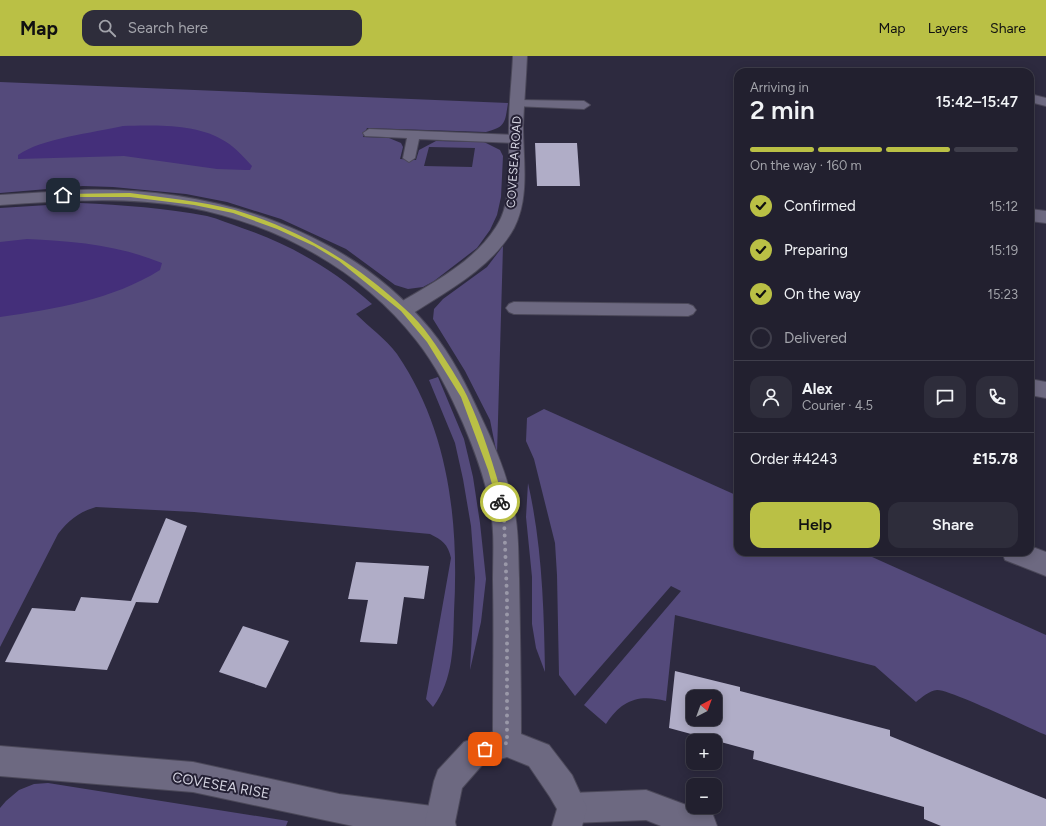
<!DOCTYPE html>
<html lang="en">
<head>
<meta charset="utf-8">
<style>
	:root { --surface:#22202f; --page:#2e2d3b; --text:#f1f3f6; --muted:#a2a3aa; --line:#3f3e4b; --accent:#bac045 }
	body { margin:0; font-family:Figtree,sans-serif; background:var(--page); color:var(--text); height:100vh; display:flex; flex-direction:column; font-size:15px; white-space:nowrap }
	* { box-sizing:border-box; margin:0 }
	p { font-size:13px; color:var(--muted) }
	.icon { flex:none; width:22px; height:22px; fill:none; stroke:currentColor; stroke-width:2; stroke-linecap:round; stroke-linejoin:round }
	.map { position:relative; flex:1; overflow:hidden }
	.drawer { position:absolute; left:734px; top:12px; width:300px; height:488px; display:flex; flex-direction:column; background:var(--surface); border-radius:12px; box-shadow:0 2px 10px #0003,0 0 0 1px var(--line) }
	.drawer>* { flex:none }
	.needle { width:26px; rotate:41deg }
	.buttons { position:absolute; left:686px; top:634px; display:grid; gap:8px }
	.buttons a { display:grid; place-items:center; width:36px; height:36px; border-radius:8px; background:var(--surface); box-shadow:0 2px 10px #0003,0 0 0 1px var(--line); font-size:20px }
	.pin { position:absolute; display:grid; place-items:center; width:34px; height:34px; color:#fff; margin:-17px; border-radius:8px; box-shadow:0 2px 6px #0006 }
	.courier { position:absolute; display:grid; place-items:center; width:40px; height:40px; margin:-20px; border:3px solid #bac045; border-radius:50%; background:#fff; color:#222; box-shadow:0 1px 5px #0007 }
	.headline em { font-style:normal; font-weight:600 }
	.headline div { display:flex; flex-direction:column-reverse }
	.headline { display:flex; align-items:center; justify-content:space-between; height:68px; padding:0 16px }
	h1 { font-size:26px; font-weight:600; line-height:30px }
	.bar { display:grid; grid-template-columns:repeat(4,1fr); gap:6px 4px; align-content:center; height:48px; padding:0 16px }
	.bar i { height:5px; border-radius:3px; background:var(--line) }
	.bar .active { background:var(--accent) }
	.bar p { grid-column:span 4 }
	.line { display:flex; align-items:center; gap:10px; padding:0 16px; border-top:1px solid var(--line) }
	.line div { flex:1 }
	.round { display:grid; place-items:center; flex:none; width:42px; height:42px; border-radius:12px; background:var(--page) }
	ol { padding:0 16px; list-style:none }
	li { display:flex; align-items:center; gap:12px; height:44px }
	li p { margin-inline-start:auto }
	li .icon { padding:4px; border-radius:50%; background:var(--accent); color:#111; stroke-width:4 }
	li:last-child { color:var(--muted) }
	li i { width:22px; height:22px; border:2px solid var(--line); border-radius:50% }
	.cta { display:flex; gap:8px; margin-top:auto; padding:8px 16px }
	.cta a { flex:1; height:46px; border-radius:12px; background:var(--accent); color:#111; font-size:16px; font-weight:600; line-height:46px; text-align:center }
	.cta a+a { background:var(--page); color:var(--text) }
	header { display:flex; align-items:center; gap:24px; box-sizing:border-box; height:56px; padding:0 20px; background:var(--accent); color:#111 }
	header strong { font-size:19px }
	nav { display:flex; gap:22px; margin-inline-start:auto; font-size:14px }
	.search { width:280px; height:36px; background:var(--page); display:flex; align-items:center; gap:10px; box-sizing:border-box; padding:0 14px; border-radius:12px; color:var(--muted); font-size:15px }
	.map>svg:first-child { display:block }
	.green { fill:#544a7b; fill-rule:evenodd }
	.water { fill:#442f7a }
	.building { fill:#b0adc7; fill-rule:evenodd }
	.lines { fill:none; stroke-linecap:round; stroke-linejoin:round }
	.service-casing { stroke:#4b4859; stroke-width:2 }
	.minor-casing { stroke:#4b4859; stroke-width:2 }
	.tertiary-casing { stroke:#4b4859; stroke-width:2 }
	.service { fill:#6d6981; fill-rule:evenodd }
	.minor { fill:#6d6981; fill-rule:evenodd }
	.tertiary { fill:#6d6981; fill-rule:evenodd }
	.route { fill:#bac045 }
	.done { stroke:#9a98a8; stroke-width:4; stroke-dasharray:0 7.2 }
	.labels { text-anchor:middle; stroke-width:4; stroke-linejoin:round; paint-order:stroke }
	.street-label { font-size:12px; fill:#d4d3e0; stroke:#242034 }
	.near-street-label { font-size:14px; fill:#d4d3e0; stroke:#242034 }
</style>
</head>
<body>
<header>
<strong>Map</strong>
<div class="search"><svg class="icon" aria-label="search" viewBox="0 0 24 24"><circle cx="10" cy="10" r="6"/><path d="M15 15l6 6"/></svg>Search here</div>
<nav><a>Map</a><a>Layers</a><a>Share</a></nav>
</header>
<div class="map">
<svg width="1046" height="770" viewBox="0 0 1046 770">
	<rect width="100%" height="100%" fill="#2d2a3f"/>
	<path class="green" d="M0 26 508 47C505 66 506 71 486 76L367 72 363 81 389 82 401 87 403 91 400 103 416 104 419 94 436 85 484 86 500 94 503 100 501 141 497 159 490 174 477 192 434 225 423 231 408 233 395 229 346 193 281 163 227 146 186 138 113 131 83 130 0 137ZM429 91 475 92 472 111 424 110Z
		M80 147C123 149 166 152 207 160 219 163 230 168 242 172 291 189 333 213 372 248L356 258C369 271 386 283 397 298 449 374 459 466 454 556 453 589 454 623 433 651L426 643 451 502C448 488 442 484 430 478L194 456 96 451C79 456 69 464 58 478L0 591V152Z
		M503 190 497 399 490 364 465 315 433 263 434 253 443 243 487 211Z
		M438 321 464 383 473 421 480 467 486 523 481 566 470 614 475 522 471 470 463 423 455 387 429 324Z
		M544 353 738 440V496H861L1046 579V679C1029 672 949 633 937 634 929 635 922 641 916 646L875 610 675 559 666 645C638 638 622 644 606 668L584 649 681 535 671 530 575 640 559 619 557 519 555 487 534 403 526 385 527 362Z
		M528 427C542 489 544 552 545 616L536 592 532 568V521L526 461Z
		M48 727 288 765 286 770H0V752L6 745 19 734 34 728Z"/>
	<path class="water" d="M123 70C152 69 196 68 221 83 233 89 243 100 252 110L250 114H246L217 113 124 100 18 103V99C42 82 93 77 123 70Z
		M27 183C73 185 118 189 162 207L160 214C112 244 55 253 0 261V186Z"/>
	<path class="building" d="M535 87H577L580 130H537Z
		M166 462 187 470 158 547 136 546 107 614 5 606 32 552 75 555 81 541 131 545Z
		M356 506 429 510 424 543 404 541 397 588 360 586 368 544 348 543Z
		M243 570 289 585 266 632 219 616Z
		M675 615 740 631V635L890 674V680L1046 743V770H941L924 763V751L753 703 754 695 669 672ZM693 641H715V663H693Z"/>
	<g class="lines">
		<g class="service-casing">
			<path id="service" d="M518 44 584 45 590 49 584 53 514 50 512 48 514 46Z
				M369 73 516 79 522 83 516 87 419 83 415 102 409 106 403 102 407 82 365 80 363 77Z
				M514 246 688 248 693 250 696 254 693 258 688 260 514 258 509 256 506 252 509 248Z"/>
		</g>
		<g class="minor-casing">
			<path id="minor" d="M513 0H527C526 23 524 47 523 70 523 103 530 141 514 172 492 212 447 235 410 259L403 261 396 259 393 254 396 249C432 227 473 207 496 171 514 145 508 100 509 70 509 47 512 23 513 0Z
				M1030 38 1046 42V50L1030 46Z
				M1030 153 1046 155V167L1030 165Z
				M1030 323 1046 326V342L1030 339Z
				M1030 490 1046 496V520L1005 504 1002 496H1030Z
				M0 690 193 706 339 738 440 751 451 755 455 766 454 770H353L193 736 0 720Z
				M646 734 713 759 717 770H661L646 764 572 767 561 763 557 752 561 741 572 737Z"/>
		</g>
		<g class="tertiary-casing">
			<path id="tertiary" d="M81 134C209 131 346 171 430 273 452 300 467 330 481 361 495 390 508 421 514 453 519 476 518 499 519 522 520 574 521 626 521 678L549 689 572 719 587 752 582 770H552L557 753 550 741 529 710 507 701 483 708 462 732 455 766 456 770H426L425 766 434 725 438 714 464 686 493 676C493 626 494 575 493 524 493 499 495 475 490 450 485 422 474 393 463 367 450 338 436 309 416 284 361 213 274 167 187 151 125 140 62 145 0 149V139Z"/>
		</g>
		<use href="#service" class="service"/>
		<use href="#minor" class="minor"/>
		<use href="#tertiary" class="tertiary"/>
	</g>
	<path class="route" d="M130 137C165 142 201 145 235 154 300 174 354 206 404 252 424 269 438 292 452 314 457 323 463 331 467 340 483 374 494 411 504 446L503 449 500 450 497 446 488 414 461 341 427 286 401 255 339 205 314 190 277 173 233 157 194 149 130 141H63L60 139 63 138Z"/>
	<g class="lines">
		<path class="done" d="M485 693 507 687V542L504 462 500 446"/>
	</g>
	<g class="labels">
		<g class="street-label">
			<text transform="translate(514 106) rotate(-86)" y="4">COVESEA ROAD</text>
		</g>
		<g class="near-street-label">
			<text transform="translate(221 729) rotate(10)" y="5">COVESEA RISE</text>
		</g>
	</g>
</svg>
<div class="buttons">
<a><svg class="needle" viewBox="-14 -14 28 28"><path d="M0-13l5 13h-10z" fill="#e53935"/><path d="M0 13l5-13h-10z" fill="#a2a3aa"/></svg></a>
<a>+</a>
<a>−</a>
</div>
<div class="pin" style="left:485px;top:693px;background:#ea580c"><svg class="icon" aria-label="bag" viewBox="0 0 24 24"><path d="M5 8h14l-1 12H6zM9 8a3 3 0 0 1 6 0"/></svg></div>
<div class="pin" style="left:63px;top:139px;background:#1f2937"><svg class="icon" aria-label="home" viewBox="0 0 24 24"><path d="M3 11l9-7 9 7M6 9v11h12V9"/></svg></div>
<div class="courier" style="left:500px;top:446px"><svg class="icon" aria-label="bike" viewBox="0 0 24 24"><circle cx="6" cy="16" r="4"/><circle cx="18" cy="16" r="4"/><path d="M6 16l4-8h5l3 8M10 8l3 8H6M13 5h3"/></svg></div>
<section class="drawer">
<div class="headline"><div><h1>2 min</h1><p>Arriving in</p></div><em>15:42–15:47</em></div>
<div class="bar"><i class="active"></i><i class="active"></i><i class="active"></i><i></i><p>On the way · 160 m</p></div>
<ol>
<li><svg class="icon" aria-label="check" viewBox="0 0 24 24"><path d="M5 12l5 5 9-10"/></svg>Confirmed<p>15:12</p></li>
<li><svg class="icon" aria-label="check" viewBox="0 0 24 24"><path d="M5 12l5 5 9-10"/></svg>Preparing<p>15:19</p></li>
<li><svg class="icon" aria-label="check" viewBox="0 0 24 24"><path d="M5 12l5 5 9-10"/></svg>On the way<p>15:23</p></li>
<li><i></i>Delivered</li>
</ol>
<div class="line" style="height:72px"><a class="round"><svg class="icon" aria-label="person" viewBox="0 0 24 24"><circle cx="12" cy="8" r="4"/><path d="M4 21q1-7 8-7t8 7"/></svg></a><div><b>Alex</b><p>Courier · 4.5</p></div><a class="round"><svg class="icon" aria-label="chat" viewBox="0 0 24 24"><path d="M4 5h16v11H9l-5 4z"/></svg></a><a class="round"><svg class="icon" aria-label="phone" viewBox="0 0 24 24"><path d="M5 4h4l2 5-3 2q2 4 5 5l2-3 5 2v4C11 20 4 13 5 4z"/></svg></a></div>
<div class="line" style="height:52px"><div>Order #4243</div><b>£15.78</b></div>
<div class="cta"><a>Help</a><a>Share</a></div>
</section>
</div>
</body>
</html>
